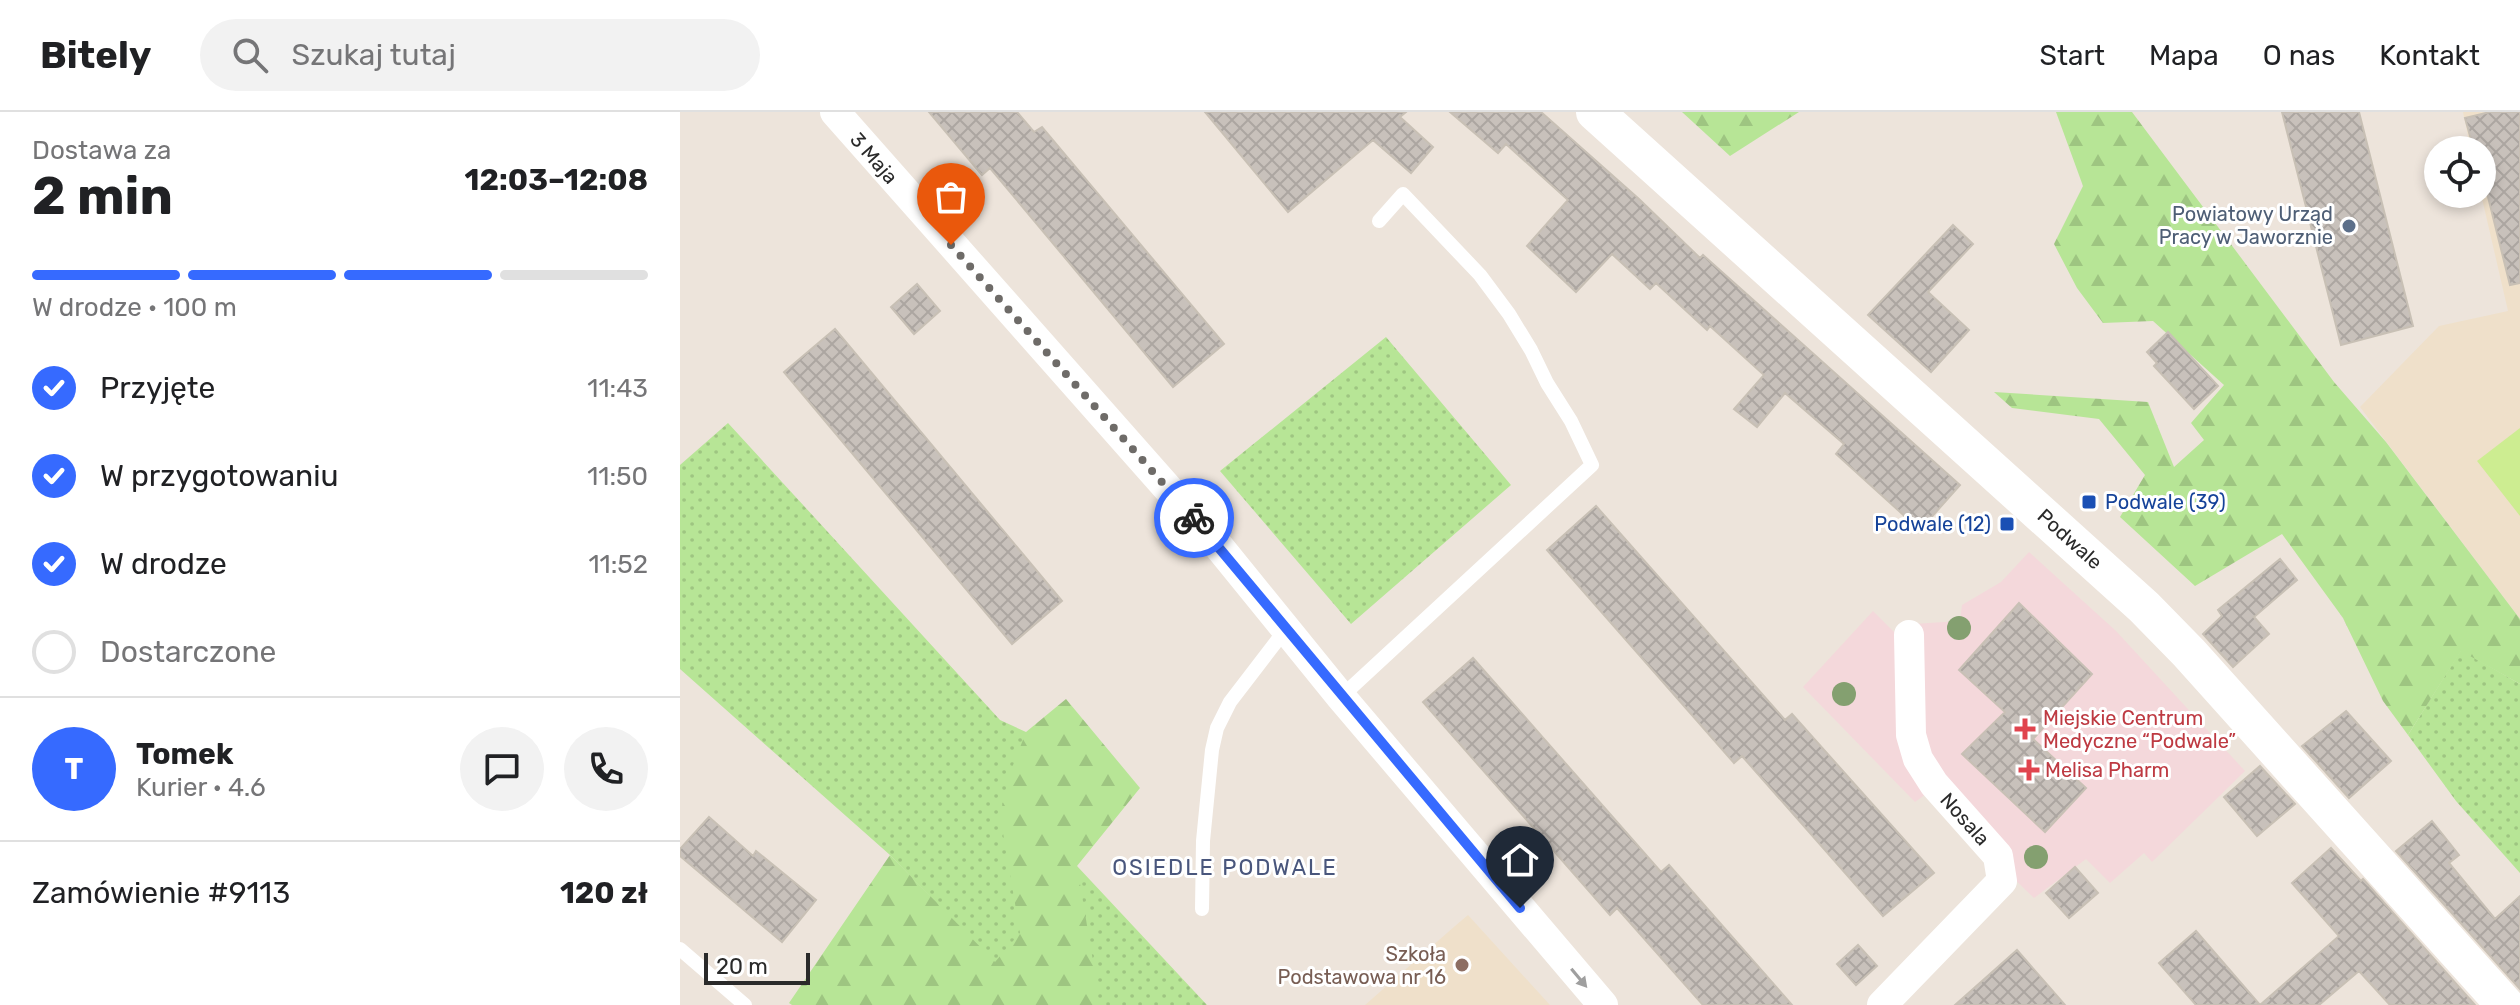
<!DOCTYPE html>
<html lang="pl">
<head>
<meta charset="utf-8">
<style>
	:root { --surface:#fff; --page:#f2f2f2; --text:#202124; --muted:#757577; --line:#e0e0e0; --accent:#366aff }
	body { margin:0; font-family:Rubik,sans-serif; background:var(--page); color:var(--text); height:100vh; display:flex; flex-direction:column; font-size:30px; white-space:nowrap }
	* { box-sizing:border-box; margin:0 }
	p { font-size:26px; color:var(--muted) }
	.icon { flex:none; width:44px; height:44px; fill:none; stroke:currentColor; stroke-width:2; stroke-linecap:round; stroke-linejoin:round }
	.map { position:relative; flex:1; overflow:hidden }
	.sheet { display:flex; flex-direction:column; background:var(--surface); width:680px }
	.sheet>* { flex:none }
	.fabs { position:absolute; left:1744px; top:24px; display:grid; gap:16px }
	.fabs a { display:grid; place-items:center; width:72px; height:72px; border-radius:50%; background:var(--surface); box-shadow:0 4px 12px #0003; font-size:40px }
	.scale { position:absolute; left:24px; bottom:20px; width:106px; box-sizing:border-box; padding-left:8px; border:4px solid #2a2a2a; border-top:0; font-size:22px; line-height:28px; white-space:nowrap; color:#2a2a2a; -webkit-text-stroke:6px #fff; paint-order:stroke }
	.pin { position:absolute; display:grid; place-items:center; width:68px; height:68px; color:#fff; margin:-82px -34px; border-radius:50% 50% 50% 0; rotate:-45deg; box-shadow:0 0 8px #0007 }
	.pin .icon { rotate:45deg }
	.courier { position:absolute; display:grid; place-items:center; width:80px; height:80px; margin:-40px; border:6px solid #366aff; border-radius:50%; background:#fff; color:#222; box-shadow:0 2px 10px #0007 }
	.overview em { font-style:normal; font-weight:700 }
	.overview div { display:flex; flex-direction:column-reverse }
	.overview { display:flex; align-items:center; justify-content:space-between; height:136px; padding:0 32px }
	h1 { font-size:52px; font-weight:700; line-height:60px }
	.bar { display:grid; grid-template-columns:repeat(4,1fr); gap:12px 8px; align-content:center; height:96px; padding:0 32px }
	.bar i { height:10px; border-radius:6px; background:var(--line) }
	.bar .on { background:var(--accent) }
	.bar p { grid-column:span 4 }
	.line { display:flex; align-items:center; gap:20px; padding:0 32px; border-top:2px solid var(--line) }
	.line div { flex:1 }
	.round { display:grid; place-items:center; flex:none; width:84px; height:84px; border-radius:42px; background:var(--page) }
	ol { padding:0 32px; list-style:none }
	li { display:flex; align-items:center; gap:24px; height:88px }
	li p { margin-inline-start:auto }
	li .icon { padding:8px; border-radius:50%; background:var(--accent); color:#fff; stroke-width:4 }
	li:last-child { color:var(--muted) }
	li i { width:44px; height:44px; border:4px solid var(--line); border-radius:50% }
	header { display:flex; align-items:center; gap:48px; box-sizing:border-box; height:112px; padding:0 40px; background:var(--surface); border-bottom:2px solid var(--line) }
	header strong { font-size:38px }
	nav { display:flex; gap:44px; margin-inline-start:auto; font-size:28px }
	.search { width:560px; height:72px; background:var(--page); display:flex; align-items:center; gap:20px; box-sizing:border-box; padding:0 28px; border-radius:44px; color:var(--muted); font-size:30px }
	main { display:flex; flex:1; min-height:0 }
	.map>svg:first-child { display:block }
	.education { fill:#efe0ca }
	.medical { fill:#f4d8db }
	.grass { fill:url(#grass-dots) }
	.forest { fill:url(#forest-firs) }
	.pitch { fill:#cded91 }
	.building { fill:url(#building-cross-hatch); stroke:#c8c0b5; stroke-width:2 }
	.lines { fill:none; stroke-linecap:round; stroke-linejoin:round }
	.service { stroke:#fff; stroke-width:14 }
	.minor { stroke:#fff; stroke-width:30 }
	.tertiary { stroke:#fff; stroke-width:38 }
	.tree { fill:#84a070 }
	.oneway { fill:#9f9f9f }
	.done { stroke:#6e6b68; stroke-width:8; stroke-dasharray:0 14.4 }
	.route { stroke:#366aff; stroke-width:10 }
	.service-dot { fill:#5c6f8a; stroke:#fff; stroke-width:3 }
	.transit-dot { fill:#1a4fb4; stroke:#fff; stroke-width:3 }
	.health-dot { fill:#e0444e; stroke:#fff; stroke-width:3 }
	.education-dot { fill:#8d6e63; stroke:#fff; stroke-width:3 }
	.labels { text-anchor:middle; stroke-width:6; stroke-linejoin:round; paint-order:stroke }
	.street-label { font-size:20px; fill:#2a2a2a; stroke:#fff }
	.service-label { font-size:20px; fill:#4e5e75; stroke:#fff; text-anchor:end }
	.transit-label { font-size:20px; fill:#164399; stroke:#fff; text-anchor:start }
	.health-label { font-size:20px; fill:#be3a42; stroke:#fff; text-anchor:start }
	.education-label { font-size:20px; fill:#785e54; stroke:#fff; text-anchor:end }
	.neighbourhood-label { font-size:22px; letter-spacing:2px; fill:#49567c; stroke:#fff }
</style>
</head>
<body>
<header>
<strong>Bitely</strong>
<div class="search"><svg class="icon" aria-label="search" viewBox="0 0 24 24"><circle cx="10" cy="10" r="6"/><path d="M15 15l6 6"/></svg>Szukaj tutaj</div>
<nav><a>Start</a><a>Mapa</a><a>O nas</a><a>Kontakt</a></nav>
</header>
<main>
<section class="sheet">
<div class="overview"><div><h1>2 min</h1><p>Dostawa za</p></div><em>12:03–12:08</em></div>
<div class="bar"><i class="on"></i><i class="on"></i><i class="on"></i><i></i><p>W drodze · 100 m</p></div>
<ol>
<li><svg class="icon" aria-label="check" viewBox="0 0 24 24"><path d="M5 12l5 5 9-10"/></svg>Przyjęte<p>11:43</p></li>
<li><svg class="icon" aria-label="check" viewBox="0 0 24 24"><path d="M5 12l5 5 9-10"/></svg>W przygotowaniu<p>11:50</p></li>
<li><svg class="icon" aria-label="check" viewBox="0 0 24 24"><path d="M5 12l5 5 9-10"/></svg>W drodze<p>11:52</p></li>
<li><i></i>Dostarczone</li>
</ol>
<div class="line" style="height:144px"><b class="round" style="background:var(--accent);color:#fff">T</b><div><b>Tomek</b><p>Kurier · 4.6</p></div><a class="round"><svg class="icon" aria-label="chat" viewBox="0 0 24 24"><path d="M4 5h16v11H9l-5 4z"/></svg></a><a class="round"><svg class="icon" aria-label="phone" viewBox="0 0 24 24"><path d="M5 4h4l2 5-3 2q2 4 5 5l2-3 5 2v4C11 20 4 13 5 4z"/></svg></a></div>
<div class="line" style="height:104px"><div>Zamówienie #9113</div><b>120 zł</b></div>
</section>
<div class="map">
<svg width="1840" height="893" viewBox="0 0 1840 893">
	<defs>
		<pattern id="grass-dots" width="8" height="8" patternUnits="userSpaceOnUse" patternTransform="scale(2)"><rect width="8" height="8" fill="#b7e596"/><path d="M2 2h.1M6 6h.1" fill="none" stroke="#9ec581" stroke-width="1.8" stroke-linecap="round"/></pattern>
		<pattern id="forest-firs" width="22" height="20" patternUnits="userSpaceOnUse" patternTransform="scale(2)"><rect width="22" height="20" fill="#b7e596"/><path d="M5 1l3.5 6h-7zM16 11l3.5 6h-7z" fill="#9ec581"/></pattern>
		<pattern id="building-cross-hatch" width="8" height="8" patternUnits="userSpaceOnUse" patternTransform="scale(2)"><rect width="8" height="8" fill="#c8c1bb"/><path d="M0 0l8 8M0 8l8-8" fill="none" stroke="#aca6a1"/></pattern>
	</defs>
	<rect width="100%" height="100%" fill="#ede4db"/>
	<path class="education" d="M1783 0H1840V507L1680 295 1759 214 1828 199 1801 82 1802 38H1791Z
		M788 803 870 893H685L775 814Z"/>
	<path class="medical" d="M1349 440 1436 519 1565 659 1472 750 1464 741 1430 771 1406 747 1354 786 1246 682 1235 690 1123 575 1193 499 1214 520 1233 512 1280 509 1282 493 1321 470Z"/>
	<path class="grass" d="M706 225 831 373 671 512 540 359Z
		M48 311 320 608 346 620 367 688 397 754 527 893H355L210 743 0 557V353Z
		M1781 538 1840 572V761L1776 689 1728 623Z"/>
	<path class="forest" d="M1002 0H1119L1050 44Z
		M1376 0H1452L1654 270 1706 330 1840 507V572L1781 539 1728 623 1703 589 1663 506 1602 422 1515 474 1440 405 1465 363 1419 307 1332 296 1314 280 1468 290 1494 355 1524 328 1511 311 1544 273 1473 209 1423 211 1397 176 1374 132 1403 74Z
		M386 587 460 676 397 754 414 855 415 893H112L109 891 210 743 315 850 340 821 320 703 330 661 346 620Z"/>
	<path class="pitch" d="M1840 316V404L1797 349Z"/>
	<path class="building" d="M249 0H337L354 20 362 15 544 232 493 275 310 56 302 63Z
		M525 0H726L720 5 753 35 731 61 693 28 608 100Z
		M770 0H861L959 87 1020 146 1023 143 1280 373 1240 418 1156 342 1164 332 1105 281 1077 315 1054 297 1084 263 1030 214 1027 218 976 171 970 177 932 142 896 180 847 134 888 88 826 32 818 41Z
		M1602 0H1679L1733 214 1661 233Z
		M1810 0H1840V171L1830 173 1802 61V38H1794L1785 6Z
		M1273 113 1293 132 1248 180 1289 218 1251 260 1188 203Z
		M237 172 260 199 234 222 211 195Z
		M155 217 382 489 332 532 104 260Z
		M1488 220 1538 274 1514 297 1474 254 1477 251 1467 240Z
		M916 394 1105 608 1112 602 1254 761 1203 804 1062 644 1054 651 867 438Z
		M1600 447 1617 468 1574 505 1589 522 1553 555 1523 522 1542 504 1538 498Z
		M1339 491 1412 562 1353 627 1406 676 1365 720 1282 642 1325 600 1279 558Z
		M793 546 981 760 989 753 1112 893H1023L937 796 930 803 743 590Z
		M1666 599 1711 649 1669 686 1622 634Z
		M1580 654 1615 692 1577 724 1544 685Z
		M29 705 73 744 76 739 136 788 102 830 0 744V737Z
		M1752 709 1779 743 1769 751 1815 807 1840 784V877L1716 739Z
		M1651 736 1681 769 1683 767 1795 893H1710L1679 859 1639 893H1516L1479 851 1516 819 1580 893 1659 824 1612 771Z
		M1395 755 1418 781 1389 806 1366 781Z
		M1178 833 1197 854 1176 873 1157 852Z
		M1337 838 1385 893H1275Z"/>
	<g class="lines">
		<path class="service" d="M661 585 912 353 891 309 867 271 851 238 829 202 800 163 723 82 699 109
			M522 797 523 729 532 638 537 616 550 590 606 517
			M0 837 65 893"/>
		<path class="minor" d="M155 0 536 431 661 585 923 893
			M1202 893 1322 769 1318 744 1254 672 1238 647 1231 623 1229 523"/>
		<path class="tertiary" d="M915 0 1464 495 1509 541 1825 893"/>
	</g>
	<g class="tree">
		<circle cx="1279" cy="516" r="12"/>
		<circle cx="1164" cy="582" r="12"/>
		<circle cx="1356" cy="745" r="12"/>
	</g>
	<defs><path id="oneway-solid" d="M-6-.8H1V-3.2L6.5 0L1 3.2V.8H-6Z" transform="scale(2)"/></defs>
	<use class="oneway" href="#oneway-solid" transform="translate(899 866) rotate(50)"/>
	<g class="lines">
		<path class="done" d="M271 133 514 406"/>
		<path class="route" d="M514 406 840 796"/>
	</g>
	<circle class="service-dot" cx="1669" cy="114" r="8"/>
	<g class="transit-dot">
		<rect x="1401" y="382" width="16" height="16" rx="4"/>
		<rect x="1319" y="404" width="16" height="16" rx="4"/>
	</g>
	<g class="health-dot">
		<path d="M1341 605h8v8h8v8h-8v8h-8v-8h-8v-8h8z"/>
		<path d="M1345 646h8v8h8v8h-8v8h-8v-8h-8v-8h8z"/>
	</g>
	<circle class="education-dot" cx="782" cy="853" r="8"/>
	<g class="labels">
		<g class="street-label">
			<text transform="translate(194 46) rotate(49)" y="7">3 Maja</text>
			<text transform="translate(1390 427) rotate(42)" y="7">Podwale</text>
			<text transform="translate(1285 707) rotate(48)" y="7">Nosala</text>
		</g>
		<g class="service-label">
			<text x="1653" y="109">Powiatowy Urząd<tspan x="1653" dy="23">Pracy w Jaworznie</tspan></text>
		</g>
		<g class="transit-label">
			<text x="1425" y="397">Podwale (39)</text>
			<text x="1311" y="419" text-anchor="end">Podwale (12)</text>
		</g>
		<g class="health-label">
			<text x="1363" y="613">Miejskie Centrum<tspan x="1363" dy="23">Medyczne “Podwale”</tspan></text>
			<text x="1365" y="665">Melisa Pharm</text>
		</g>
		<g class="education-label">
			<text x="766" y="849">Szkoła<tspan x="766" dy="23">Podstawowa nr 16</tspan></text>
		</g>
		<g class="neighbourhood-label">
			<text x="545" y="763">OSIEDLE PODWALE</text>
		</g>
	</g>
</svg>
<div class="fabs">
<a><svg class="icon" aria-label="locate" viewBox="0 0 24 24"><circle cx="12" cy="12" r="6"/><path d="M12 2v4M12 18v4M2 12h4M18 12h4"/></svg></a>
</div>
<div class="scale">20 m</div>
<div class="pin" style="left:271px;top:133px;background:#ea580c"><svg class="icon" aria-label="bag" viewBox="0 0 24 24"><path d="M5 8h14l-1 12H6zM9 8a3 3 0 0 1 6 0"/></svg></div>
<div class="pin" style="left:840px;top:796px;background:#1f2937"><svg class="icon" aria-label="home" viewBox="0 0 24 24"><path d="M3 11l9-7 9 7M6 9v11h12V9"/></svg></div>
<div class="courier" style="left:514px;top:406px"><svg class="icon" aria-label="bike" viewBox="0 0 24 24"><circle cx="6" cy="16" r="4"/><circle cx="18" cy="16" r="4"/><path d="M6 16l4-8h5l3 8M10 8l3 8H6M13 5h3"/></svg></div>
</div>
</main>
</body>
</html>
